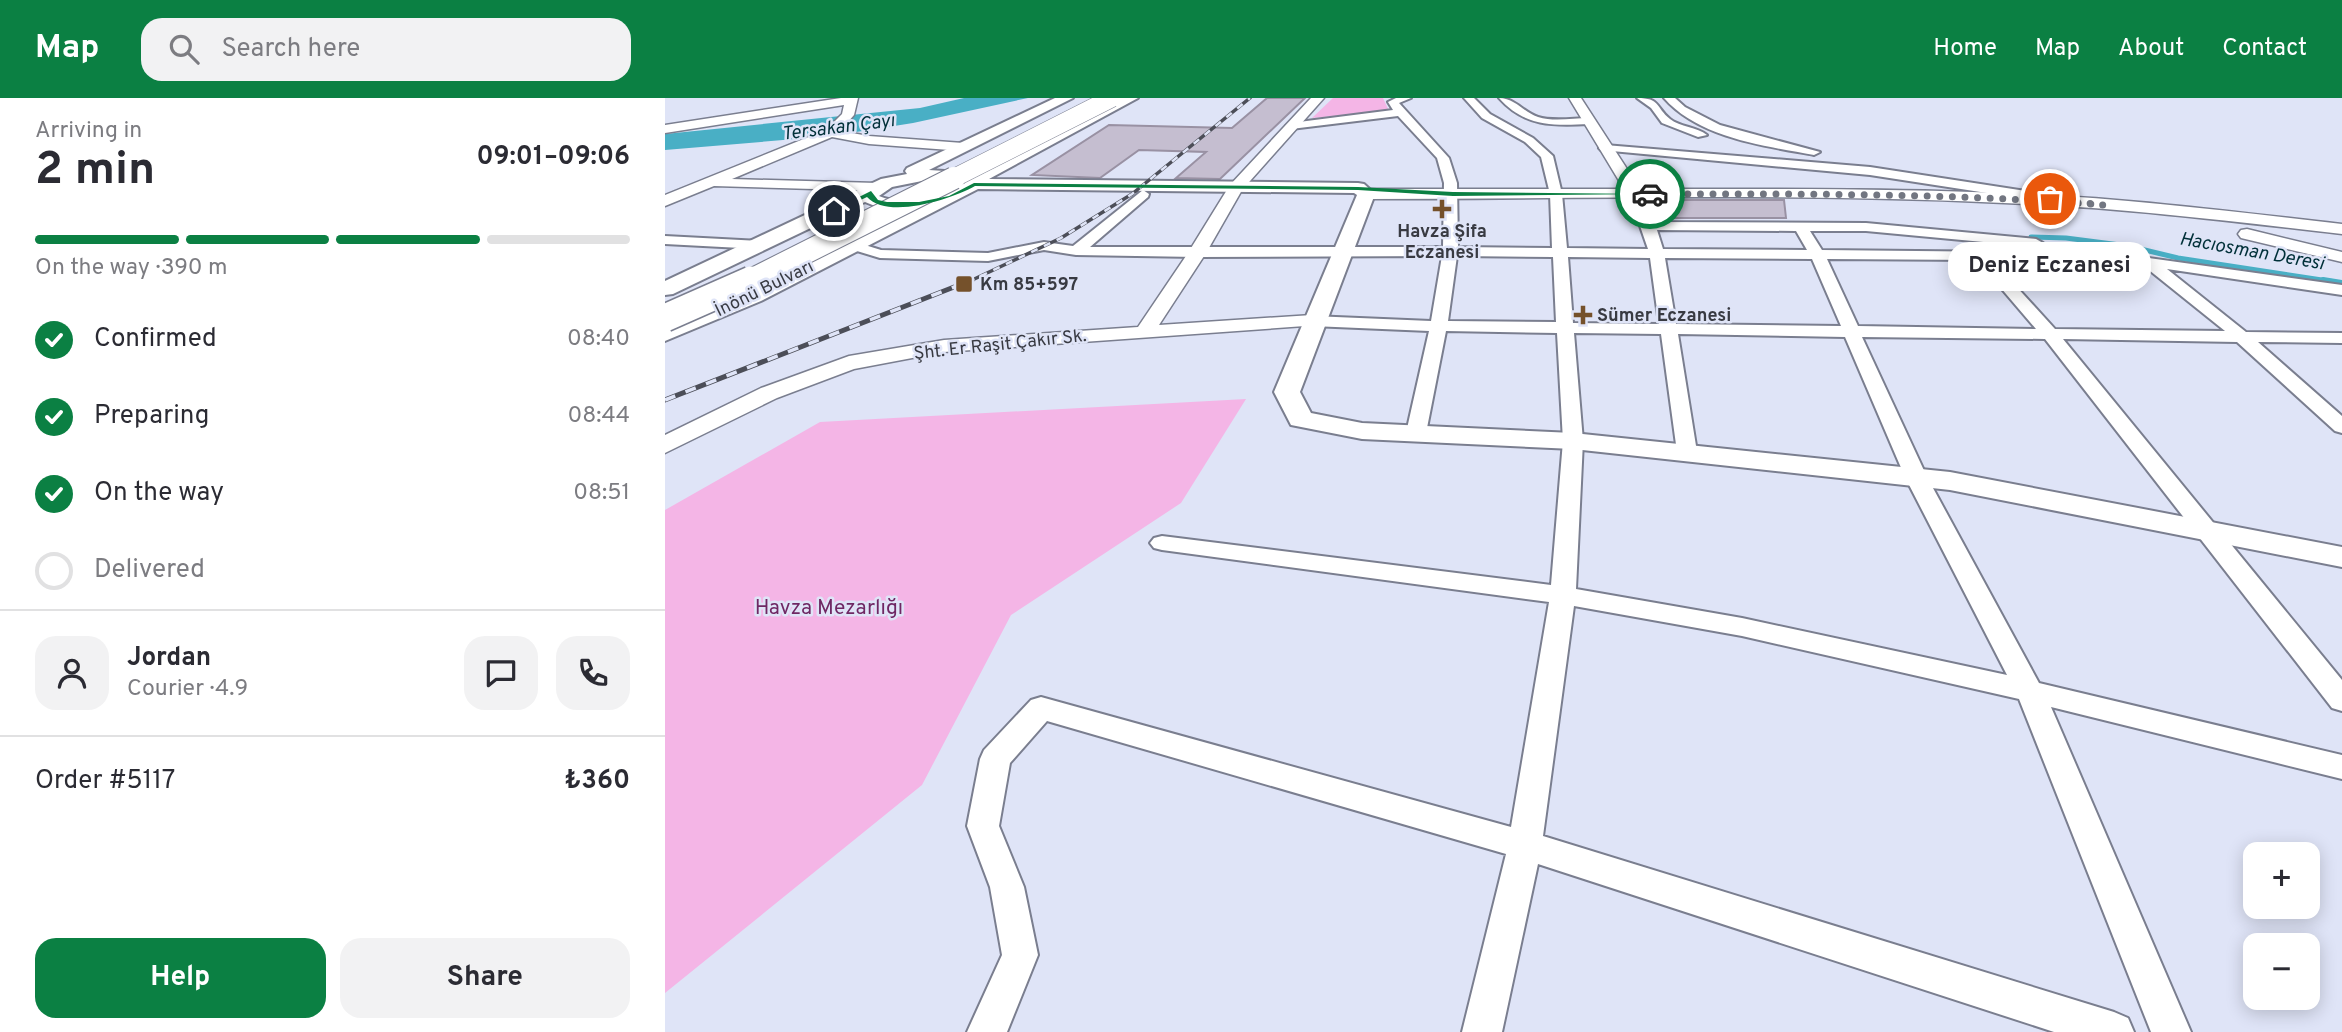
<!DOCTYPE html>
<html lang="en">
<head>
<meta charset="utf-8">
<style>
	:root { --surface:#fff; --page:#f2f2f3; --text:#2b2b33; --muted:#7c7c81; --line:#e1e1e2; --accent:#0b8043 }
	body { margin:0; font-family:Overpass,sans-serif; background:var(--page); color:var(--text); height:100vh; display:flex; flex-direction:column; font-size:26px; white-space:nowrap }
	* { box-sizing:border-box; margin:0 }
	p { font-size:23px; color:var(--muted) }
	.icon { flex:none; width:38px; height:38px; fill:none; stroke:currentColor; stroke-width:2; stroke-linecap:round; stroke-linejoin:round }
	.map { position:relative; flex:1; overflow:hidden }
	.side { display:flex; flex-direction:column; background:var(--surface); width:665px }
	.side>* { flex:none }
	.fabs { position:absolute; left:1578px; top:744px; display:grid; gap:14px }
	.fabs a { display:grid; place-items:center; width:77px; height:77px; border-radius:14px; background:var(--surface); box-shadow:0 4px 18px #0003; font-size:35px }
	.pin { position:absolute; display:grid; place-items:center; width:60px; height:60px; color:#fff; margin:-30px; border:4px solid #fff; border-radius:50%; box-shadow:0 2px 7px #0007 }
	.courier { position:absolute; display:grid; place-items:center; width:70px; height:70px; margin:-35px; border:5px solid #0b8043; border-radius:50%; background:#fff; color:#222; box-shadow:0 2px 9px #0007 }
	.bubble { position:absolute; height:49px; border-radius:21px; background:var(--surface); box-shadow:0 4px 18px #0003; font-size:23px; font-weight:700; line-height:49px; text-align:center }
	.head em { font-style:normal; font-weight:700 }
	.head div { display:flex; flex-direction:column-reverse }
	.head { display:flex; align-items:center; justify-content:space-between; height:119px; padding:0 35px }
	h1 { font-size:46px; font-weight:700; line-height:52px }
	.bar { display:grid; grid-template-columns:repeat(4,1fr); gap:10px 7px; align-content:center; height:84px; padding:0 35px }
	.bar i { height:9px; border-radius:5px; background:var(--line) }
	.bar .active { background:var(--accent) }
	.bar p { grid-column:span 4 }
	.line { display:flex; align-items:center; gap:18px; padding:0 35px; border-top:2px solid var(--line) }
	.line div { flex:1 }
	.round { display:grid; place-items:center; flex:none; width:74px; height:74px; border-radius:21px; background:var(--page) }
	ol { padding:0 35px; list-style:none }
	li { display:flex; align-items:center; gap:21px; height:77px }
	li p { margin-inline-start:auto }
	li .icon { padding:7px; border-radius:50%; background:var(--accent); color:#fff; stroke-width:4 }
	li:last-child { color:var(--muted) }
	li i { width:38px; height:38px; border:4px solid var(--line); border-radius:50% }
	.primary-button { display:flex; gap:14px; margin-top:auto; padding:14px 35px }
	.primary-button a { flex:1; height:80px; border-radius:21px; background:var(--accent); color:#fff; font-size:28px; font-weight:700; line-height:80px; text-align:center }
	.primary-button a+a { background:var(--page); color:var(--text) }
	header { display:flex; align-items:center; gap:42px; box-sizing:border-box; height:98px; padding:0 35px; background:var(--accent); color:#fff }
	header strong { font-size:33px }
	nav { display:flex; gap:38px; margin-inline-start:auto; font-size:24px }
	.search { width:490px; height:63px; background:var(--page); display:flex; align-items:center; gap:18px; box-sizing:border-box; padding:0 24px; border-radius:21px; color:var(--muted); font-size:26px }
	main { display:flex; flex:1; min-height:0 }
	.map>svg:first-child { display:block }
	.green { fill:#f4b5e6 }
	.water { fill:#49afc5 }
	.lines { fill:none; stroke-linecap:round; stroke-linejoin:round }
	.stream-far1 { stroke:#49afc5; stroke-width:5 }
	.stream { stroke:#49afc5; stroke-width:6 }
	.building { fill:#c5bed0; stroke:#9991a3; stroke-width:2 }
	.minor-casing { stroke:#7a7e8f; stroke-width:4 }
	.tertiary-casing { stroke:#7a7e8f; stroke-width:3 }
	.secondary-casing { stroke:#7a7e8f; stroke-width:4 }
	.minor { fill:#fff; fill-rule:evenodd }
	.tertiary { fill:#fff; fill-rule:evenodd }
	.secondary { fill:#fff; fill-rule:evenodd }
	.rail-far1-casing { stroke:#4c4e58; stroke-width:3.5 }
	.rail-casing { stroke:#4c4e58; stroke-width:5 }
	.rail-far1 { stroke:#dfe4f7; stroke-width:2.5; stroke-dasharray:7; stroke-linecap:butt }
	.rail { stroke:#dfe4f7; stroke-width:3.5; stroke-dasharray:11; stroke-linecap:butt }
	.trunk-bridge-far2-casing { stroke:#7a7e8f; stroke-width:19; stroke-linecap:butt }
	.trunk-bridge-far1-casing { stroke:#7a7e8f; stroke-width:24; stroke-linecap:butt }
	.trunk-bridge-casing { stroke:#7a7e8f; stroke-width:30; stroke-linecap:butt }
	.trunk-bridge-far2 { stroke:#fff; stroke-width:18 }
	.trunk-bridge-far1 { stroke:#fff; stroke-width:22 }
	.trunk-bridge { stroke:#fff; stroke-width:27 }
	.route { fill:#0b8043 }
	.done { stroke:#727681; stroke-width:7; stroke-dasharray:0 12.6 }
	.poi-dot { fill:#75512b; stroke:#dfe4f7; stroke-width:2.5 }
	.labels { text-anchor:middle; stroke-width:5; stroke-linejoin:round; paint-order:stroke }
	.far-poi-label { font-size:18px; font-weight:bold; fill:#383a42; stroke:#dfe4f7; text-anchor:start }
	.far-street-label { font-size:18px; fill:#383a42; stroke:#dfe4f7 }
	.far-water-label { font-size:19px; font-style:italic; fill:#003039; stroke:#dfe4f7 }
	.park-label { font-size:21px; fill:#6f2764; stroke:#dfe4f7 }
</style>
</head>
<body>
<header>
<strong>Map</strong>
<div class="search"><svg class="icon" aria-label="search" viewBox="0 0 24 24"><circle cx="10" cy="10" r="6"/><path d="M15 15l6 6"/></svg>Search here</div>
<nav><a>Home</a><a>Map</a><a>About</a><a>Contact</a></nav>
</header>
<main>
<section class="side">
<div class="head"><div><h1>2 min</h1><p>Arriving in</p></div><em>09:01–09:06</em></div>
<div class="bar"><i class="active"></i><i class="active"></i><i class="active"></i><i></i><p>On the way · 390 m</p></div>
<ol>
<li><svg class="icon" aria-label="check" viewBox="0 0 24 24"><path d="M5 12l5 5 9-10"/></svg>Confirmed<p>08:40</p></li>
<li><svg class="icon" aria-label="check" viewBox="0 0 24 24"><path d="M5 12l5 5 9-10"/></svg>Preparing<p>08:44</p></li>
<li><svg class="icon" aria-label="check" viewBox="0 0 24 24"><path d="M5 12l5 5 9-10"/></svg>On the way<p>08:51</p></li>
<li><i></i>Delivered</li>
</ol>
<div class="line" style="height:126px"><a class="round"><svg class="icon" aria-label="person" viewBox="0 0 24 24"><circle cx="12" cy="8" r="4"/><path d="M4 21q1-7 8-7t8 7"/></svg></a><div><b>Jordan</b><p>Courier · 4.9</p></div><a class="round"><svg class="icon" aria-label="chat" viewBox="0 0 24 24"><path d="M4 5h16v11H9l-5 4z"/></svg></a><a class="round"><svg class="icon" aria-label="phone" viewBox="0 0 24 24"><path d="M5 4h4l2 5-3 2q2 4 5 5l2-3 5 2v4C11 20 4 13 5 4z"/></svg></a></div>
<div class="line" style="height:91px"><div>Order #5117</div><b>₺360</b></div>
<div class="primary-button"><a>Help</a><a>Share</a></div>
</section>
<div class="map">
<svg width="1677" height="934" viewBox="0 0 1677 934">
	<rect width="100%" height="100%" fill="#dfe4f7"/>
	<path class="green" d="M668 0H718L724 13 647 20Z
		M581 301 516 405 346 517 257 687 0 895V412L155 324Z"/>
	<path class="water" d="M299 0H363L248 25 166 38 0 52V36L255 10Z"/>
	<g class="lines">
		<path class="stream-far1" d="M1366 139 1401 140 1463 148 1513 160 1670 184"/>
		<path class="stream" d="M1658 182 1677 185"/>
	</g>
	<path class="building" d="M602 0H640L555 81 511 80 541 54 474 52 435 80 367 77 444 27 567 30Z
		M997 102H1119L1121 120H1005Z"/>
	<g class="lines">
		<g class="minor-casing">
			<path id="minor" d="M731 0H746L734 5 784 60 792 85 793 149 887 150 885 96 876 59 860 44 817 20 799 0H809L825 16 868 40 888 58 897 96 902 150 983 151 964 96 970 92 976 96 989 124 1201 125 1371 141 1378 145 1371 149 1201 133H1145L1157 152 1448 155 1677 187V197L1502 171 1581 234 1677 235V245L1593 244 1677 318V335L1670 333 1572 244 1398 241 1677 582V613L1667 610 1380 241 1197 239 1262 379 1374 585 1677 657V681L1386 609 1526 934H1486L1354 601 1077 538 909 508 878 738 1449 914 1463 920 1469 934H1389L873 766 837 934H797L841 756 382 623 345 665 334 728 359 789 373 857 342 934H302L337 857 325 789 302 728 315 661 319 652 366 602 376 599 846 729 884 504 497 452 489 450 485 445 489 440 497 438 886 487 898 343 892 235 781 233 761 335 758 339H744L741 335 764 233 647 228 639 223 647 218 766 223 777 158 532 159 411 157 379 152 323 163 215 160 182 150 180 147 187 143 216 152 323 155 379 144 408 148 478 92 484 96 483 99 425 149H778L779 85 772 60 733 18 626 31 621 28 626 25 728 12 723 4ZM992 132 1131 133 1142 152 998 151ZM792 158 888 159 891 224 783 223ZM903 159 985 160 994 226 908 225ZM1000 160 1147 161 1176 228 1011 226ZM1162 161 1312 162 1371 231 1193 228ZM1328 163H1448L1479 168 1560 233 1390 231ZM909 235 996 236 1012 354 1015 358H1029L1032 354 1013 236 1180 239 1240 379 1342 577 1077 520 911 491 918 343Z
				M834 0C850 0 858 14 873 19 889 24 908 20 924 20L929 23 924 26C888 28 860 29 834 0Z
				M972 0C996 0 990 9 1005 21 1015 29 1032 29 1042 37L1033 39 997 25 986 10Z
				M999 0H1010L1020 9 1055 27 1155 54 1149 57C1100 48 1034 40 999 0Z
				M940 47 1205 69 1374 95 1380 99 1374 103 1205 77 936 52 934 50Z
				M0 138 95 143 102 147 95 151 0 146Z"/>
		</g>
		<g class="tertiary-casing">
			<path id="tertiary" d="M176 0H193L189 17 175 33 204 38 298 45 305 49 298 53 204 46 167 39 67 81 212 85 220 90 217 93 49 88 0 108V97L161 32 177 16 179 7 0 35V27Z
				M646 0H659L577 92 541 155 494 227 647 217 654 219 657 223 654 227 279 254 189 271 112 300 0 355V337L96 290 184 258 279 242 473 229 523 155 565 87Z
				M904 0H916L975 91C1104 91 1232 90 1361 96 1467 101 1572 114 1677 126V136C1572 124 1467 111 1361 106 1142 94 921 101 701 101L693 96 701 91H959Z
				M1582 131 1677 154V164L1576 140 1573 136 1576 132Z"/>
		</g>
		<g class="secondary-casing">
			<path id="secondary" d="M390 0H408L264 72 310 75 456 0H473L324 81 693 85 699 86 710 96 635 294 646 315 697 325 908 335 1285 374 1677 449V469L1285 392 908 351 697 341 626 327 609 294 692 97 689 95 313 91 96 203 0 243V228L80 193 240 112 215 110 200 104 8 196 0 197V183L216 81 242 76 240 73 242 70ZM267 81 300 85C279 100 239 109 214 98L227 89Z"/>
		</g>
		<use href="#minor" class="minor"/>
		<use href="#tertiary" class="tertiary"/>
		<use href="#secondary" class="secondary"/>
		<g class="rail-far1-casing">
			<path id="rail-far1" d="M303 184 396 140 467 96 585 0"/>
		</g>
		<g class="rail-casing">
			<path id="rail" d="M0 302 307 182"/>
		</g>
		<use href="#rail-far1" class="rail-far1"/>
		<use href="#rail" class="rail"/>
		<g class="trunk-bridge-far2-casing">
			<path id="trunk-bridge-far2" d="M285 82 447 0"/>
		</g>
		<g class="trunk-bridge-far1-casing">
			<path id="trunk-bridge-far1" d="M82 184 289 80"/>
		</g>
		<g class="trunk-bridge-casing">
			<path id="trunk-bridge" d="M0 220 86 182"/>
		</g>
		<use href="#trunk-bridge-far2" class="trunk-bridge-far2"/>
		<use href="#trunk-bridge-far1" class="trunk-bridge-far1"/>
		<use href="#trunk-bridge" class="trunk-bridge"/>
	</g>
	<path class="route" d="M309 85 693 89 788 94 988 96 788 98 693 92 310 88C287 101 223 122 202 99L171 114 166 113 206 93 213 102 222 104H254L284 98Z"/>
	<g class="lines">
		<path class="done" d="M985 96C1136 96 1287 95 1438 107L1385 101"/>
	</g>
	<g class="poi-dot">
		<path d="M773.5 100.5h7v7h7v7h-7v7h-7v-7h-7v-7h7z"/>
		<rect x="290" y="177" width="18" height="18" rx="3.5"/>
		<path d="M914.5 206.5h7v7h7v7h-7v7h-7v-7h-7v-7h7z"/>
	</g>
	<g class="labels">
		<g class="far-poi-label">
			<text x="777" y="139" text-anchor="middle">Havza Şifa<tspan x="777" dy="21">Eczanesi</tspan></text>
			<text x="315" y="192">Km 85+597</text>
			<text x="932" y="223">Sümer Eczanesi</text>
		</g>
		<g class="far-street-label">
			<text transform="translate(99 190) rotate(-26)" y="6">İnönü Bulvarı</text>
			<text transform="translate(335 246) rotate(-6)" y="6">Şht. Er Raşit Çakır Sk.</text>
		</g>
		<g class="far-water-label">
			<text transform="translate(173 28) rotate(-7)" y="7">Tersakan Çayı</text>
			<text transform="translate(1587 152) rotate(10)" y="7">Hacıosman Deresi</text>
		</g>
		<g class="park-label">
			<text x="164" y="516">Havza Mezarlığı</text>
		</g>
	</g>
</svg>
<div class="fabs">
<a>+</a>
<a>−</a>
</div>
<div class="pin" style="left:1385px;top:101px;background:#ea580c"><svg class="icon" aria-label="bag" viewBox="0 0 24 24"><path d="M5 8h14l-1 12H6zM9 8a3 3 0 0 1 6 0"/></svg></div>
<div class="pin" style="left:169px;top:113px;background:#1f2937"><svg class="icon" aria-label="home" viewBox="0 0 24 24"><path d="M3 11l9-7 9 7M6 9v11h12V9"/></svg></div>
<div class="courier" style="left:985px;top:96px"><svg class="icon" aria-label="car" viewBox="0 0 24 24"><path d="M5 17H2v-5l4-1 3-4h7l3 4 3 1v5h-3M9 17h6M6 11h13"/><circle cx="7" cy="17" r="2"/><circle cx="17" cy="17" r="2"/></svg></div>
<div class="bubble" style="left:1283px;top:144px;width:203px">Deniz Eczanesi</div>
</div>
</main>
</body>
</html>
